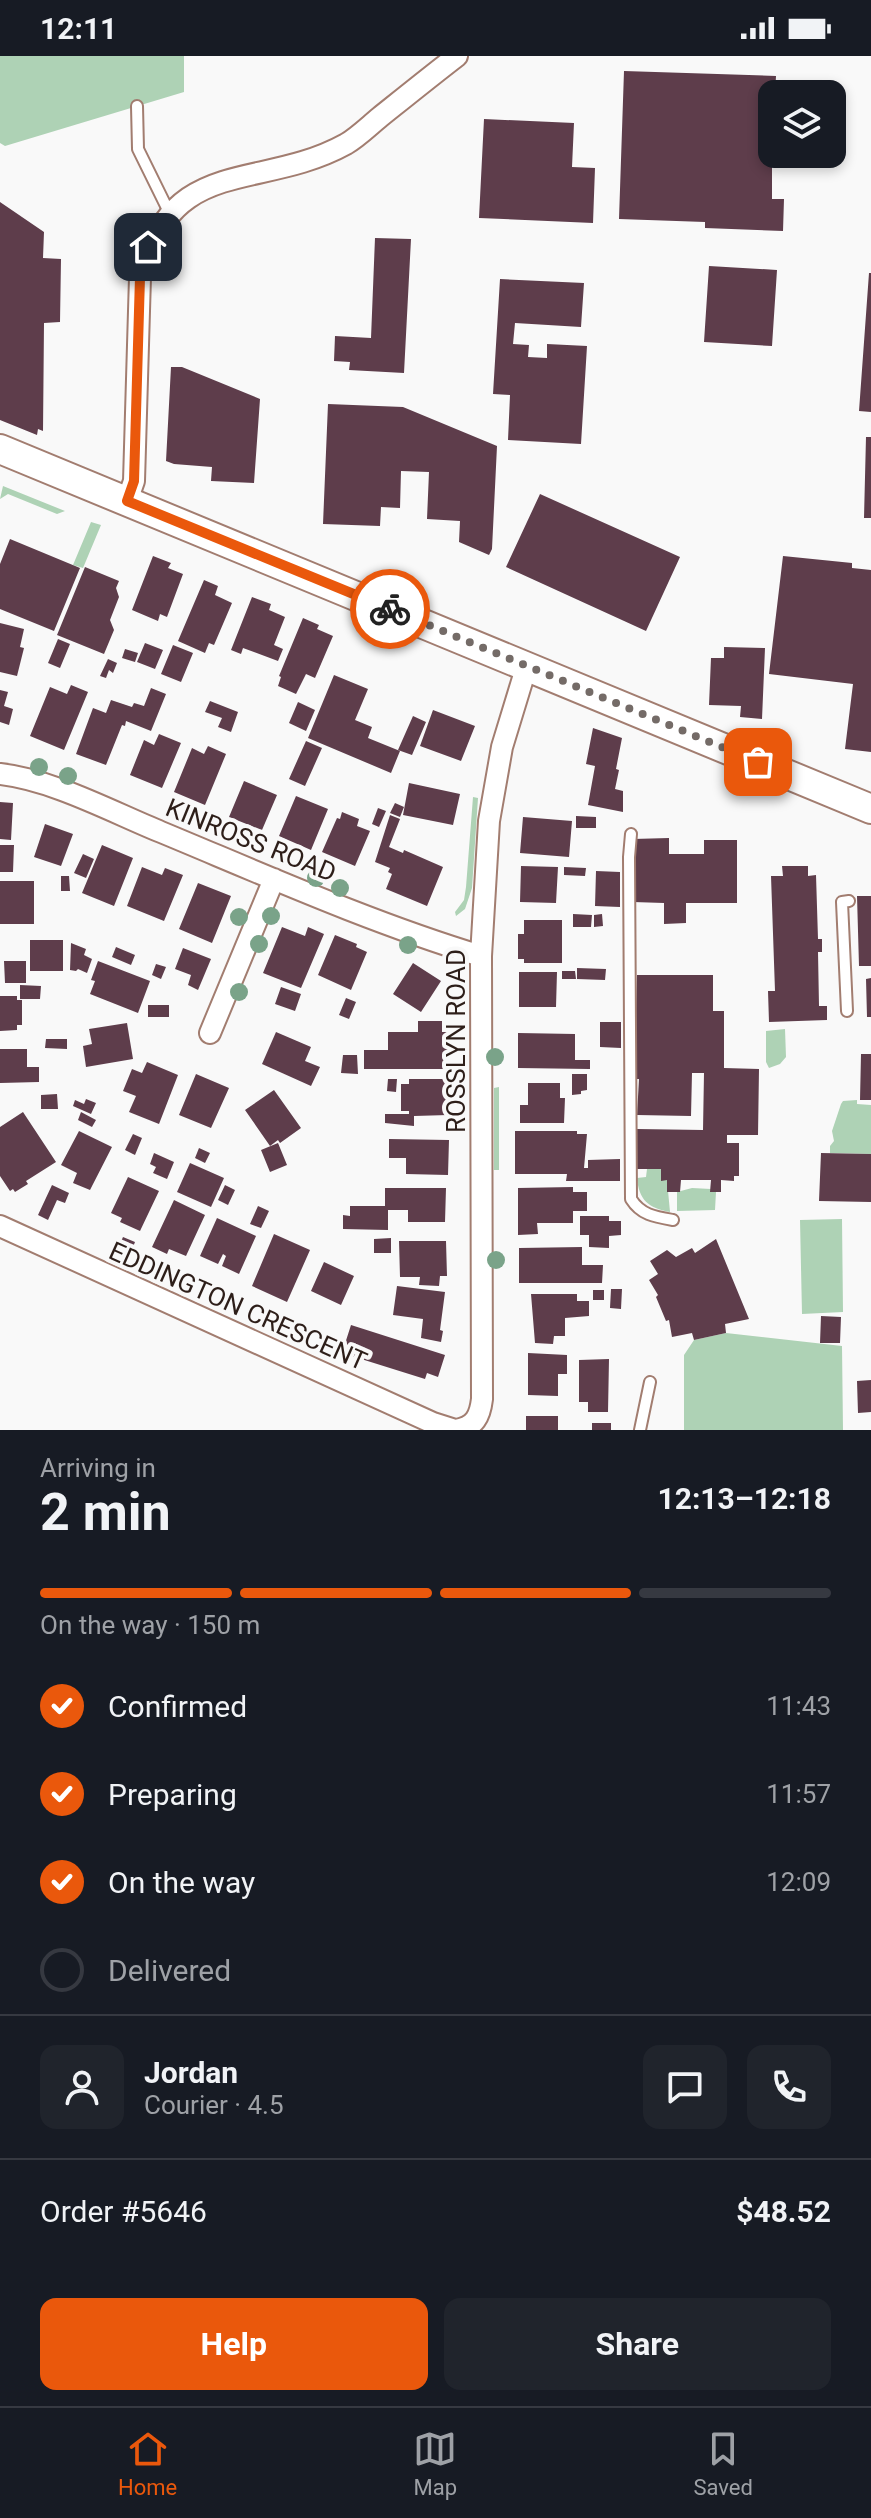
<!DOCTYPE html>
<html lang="en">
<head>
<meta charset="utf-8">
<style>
	:root { --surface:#171b24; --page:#20242c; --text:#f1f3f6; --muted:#9ea1a6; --line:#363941; --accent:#ea580c }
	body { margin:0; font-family:Roboto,sans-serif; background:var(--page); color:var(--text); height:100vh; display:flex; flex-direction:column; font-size:30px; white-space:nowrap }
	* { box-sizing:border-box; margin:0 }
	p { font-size:26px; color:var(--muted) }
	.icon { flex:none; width:44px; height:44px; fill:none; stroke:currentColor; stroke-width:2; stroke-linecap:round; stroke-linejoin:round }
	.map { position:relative; height:1374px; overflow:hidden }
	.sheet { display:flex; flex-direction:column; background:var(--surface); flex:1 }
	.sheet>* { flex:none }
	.buttons { position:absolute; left:758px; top:24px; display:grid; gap:16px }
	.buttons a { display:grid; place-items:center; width:88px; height:88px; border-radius:16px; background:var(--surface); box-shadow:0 4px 12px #0003; font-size:40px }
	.pin { position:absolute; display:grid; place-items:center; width:68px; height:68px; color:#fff; margin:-34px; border-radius:16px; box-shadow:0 4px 12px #0006 }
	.courier { position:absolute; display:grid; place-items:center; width:80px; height:80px; margin:-40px; border:6px solid #ea580c; border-radius:50%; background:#fff; color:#222; box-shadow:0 2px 10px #0007 }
	.summary em { font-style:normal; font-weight:700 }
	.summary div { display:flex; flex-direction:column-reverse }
	.summary { display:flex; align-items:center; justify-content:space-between; height:136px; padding:0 40px }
	h1 { font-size:52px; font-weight:700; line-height:60px }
	.bar { display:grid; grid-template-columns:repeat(4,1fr); gap:12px 8px; align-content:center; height:96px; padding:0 40px }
	.bar i { height:10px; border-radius:6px; background:var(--line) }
	.bar .on { background:var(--accent) }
	.bar p { grid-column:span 4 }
	.line { display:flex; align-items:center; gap:20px; padding:0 40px; border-top:2px solid var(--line) }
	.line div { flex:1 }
	.round { display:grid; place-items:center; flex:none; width:84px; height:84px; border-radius:16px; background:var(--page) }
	ol { padding:0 40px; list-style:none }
	li { display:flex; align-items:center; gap:24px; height:88px }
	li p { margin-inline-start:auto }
	li .icon { padding:8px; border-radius:50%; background:var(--accent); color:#fff; stroke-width:4 }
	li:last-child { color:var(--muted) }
	li i { width:44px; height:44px; border:4px solid var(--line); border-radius:50% }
	.button { display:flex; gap:16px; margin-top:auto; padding:16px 40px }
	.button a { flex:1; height:92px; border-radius:16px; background:var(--accent); color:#fff; font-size:32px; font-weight:700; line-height:92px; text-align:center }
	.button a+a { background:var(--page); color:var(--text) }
	.status { display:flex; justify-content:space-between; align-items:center; height:56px; padding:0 40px; background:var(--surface); direction:ltr }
	.status svg { height:22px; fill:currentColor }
	.tabs { display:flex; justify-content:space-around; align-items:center; height:112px; border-top:2px solid var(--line); background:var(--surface); font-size:22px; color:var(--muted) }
	.tabs a { display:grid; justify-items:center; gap:4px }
	.tabs .on { color:var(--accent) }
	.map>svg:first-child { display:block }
	.green { fill:#aed2b5 }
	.building { fill:#5e3d4b }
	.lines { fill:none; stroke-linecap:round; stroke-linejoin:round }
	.lane-casing { stroke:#a27d70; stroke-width:14 }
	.street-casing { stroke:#a27d70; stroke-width:24 }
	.secondary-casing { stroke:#a27d70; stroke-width:32 }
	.lane { stroke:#fff; stroke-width:10 }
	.street { stroke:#fff; stroke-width:20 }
	.secondary { stroke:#fff; stroke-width:28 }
	.tree { fill:#7aa389 }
	.done { stroke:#746b67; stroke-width:8; stroke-dasharray:0 14.4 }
	.route { stroke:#ea580c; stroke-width:10 }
	.labels { text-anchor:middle; stroke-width:8; stroke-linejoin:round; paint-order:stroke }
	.street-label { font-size:26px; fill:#2d1e19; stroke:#f9f9f9 }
</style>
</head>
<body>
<div class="status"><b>12:11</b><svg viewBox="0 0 49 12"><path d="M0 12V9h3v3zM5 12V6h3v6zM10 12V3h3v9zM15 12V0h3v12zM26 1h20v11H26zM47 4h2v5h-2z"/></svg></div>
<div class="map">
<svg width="871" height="1374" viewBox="0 0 871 1374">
	<rect width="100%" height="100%" fill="#f9f9f9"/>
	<path class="green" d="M0 0H184V36L5 90 0 87Z
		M3 430 65 455 57 458 8 438 0 443Z
		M91 466 101 469 83 512 73 509Z
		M473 741 478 742 472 832 465 853 456 860 455 856 464 844 466 831Z
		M785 973 786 1001 780 1008 769 1012 766 1006V975Z
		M499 1031V1114H494V1032Z
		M857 1044V1048L871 1049V1098L830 1097V1090L834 1085 832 1075 841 1048 843 1045Z
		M647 1113H661V1124H667L670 1156C648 1152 639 1144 637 1122L646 1121Z
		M692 1132 711 1133V1136H716L715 1154 677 1155V1136Z
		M842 1163 843 1256 802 1258 800 1164Z
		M726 1277 842 1290 843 1374H684V1299L694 1284Z"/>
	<path class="building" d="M624 15 776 20 775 38H772V143H784L783 175 705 172V166L619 163Z
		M484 63 574 67 572 111 595 112 593 167 479 162Z
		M0 146 44 176 43 202 61 203 60 266 44 267 43 375 38 373 37 379 0 364Z
		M375 182 411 183 404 317 349 314 350 306 334 305 335 280 371 282Z
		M709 210 777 214 772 290 704 286Z
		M869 217H871V356L859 355Z
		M500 223 584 227 581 271 515 267 513 288 529 289 528 301 547 302V288L587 290 581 388 508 384 510 339 493 338Z
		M171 311H182L260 343 254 427 211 425 212 411 174 408 166 405Z
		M328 348 403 351 497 390 492 493 489 499 459 486 460 465 427 463 429 416 401 415 400 452 381 451 380 470 323 468Z
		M866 381H871V462H864Z
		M540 438 680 501 646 575 506 511Z
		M10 483 80 512 54 575 0 553V508Z
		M153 500 171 507 168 512 183 518 167 561 160 558 158 565 132 554Z
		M783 500 852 507V512L871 514V696L845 693 853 628 769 618Z
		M85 511 119 525 116 532 119 541 110 564 114 574 104 598 57 579Z
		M204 524 218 530 215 539 232 547 214 589 209 587 205 597 178 585Z
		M252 541 271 548 269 554 285 561 274 589 283 593 278 605 243 592 241 598 231 594Z
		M303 562 319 569 317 573 333 580 315 622 306 618 296 638 278 630 281 621 279 620Z
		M0 567 24 573 20 591 24 592 17 620 0 616Z
		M58 583 70 588 60 612 48 607Z
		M145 587 163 594 155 613 137 606Z
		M173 589 193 597 181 626 161 618Z
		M724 591 765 592 762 663 740 661 741 650 709 649 711 602H724Z
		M125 593 138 597 135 606 122 602Z
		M108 603 117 607 113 617 109 614 106 622 100 620Z
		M334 619 368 633 355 664 372 671 368 682 400 695 391 717 308 682Z
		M71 629 88 636 64 694 30 680 50 631 67 638Z
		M151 632 166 638 151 675 126 665 125 670 122 669 106 709 76 698 93 652 106 657 111 644 132 651 134 647 144 650Z
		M0 634 8 636 4 650 13 653 9 669 0 666Z
		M210 645 238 656 231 676 218 671 222 662 205 656Z
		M298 646 315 654 306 675 289 667Z
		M433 654 475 670 461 705 420 690Z
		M413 660 426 666 412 699 398 694Z
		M593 672 622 682 616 713 619 714 615 733 623 735V756L588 749 595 710 586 708Z
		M159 678 181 687 162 732 130 719 144 684 154 689Z
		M306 685 322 692 305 730 289 723Z
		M208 690 226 698 205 749 174 736 192 692 204 698Z
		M244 725 277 739 262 774 229 761Z
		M409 727 460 738 453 769 403 759Z
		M296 740 328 753 311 794 279 780Z
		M0 746 13 747 11 784 0 783Z
		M395 747 404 751 400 761 390 757Z
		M378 752 386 755 379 771 372 768Z
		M342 756 359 763 357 770 370 775 355 810 322 796 337 762 340 763Z
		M390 759 400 763 389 791 403 797 404 794 443 811 427 850 386 833 392 818 388 816 390 812 375 806Z
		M576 760 596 761V772H576Z
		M523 761 572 765 569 801 520 797Z
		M45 768 73 778 61 810 34 801Z
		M669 782V798H704V784H737V847H686V867L664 868V847L633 846V783Z
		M0 789H14L13 816H0Z
		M102 789 133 802 114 850 82 837Z
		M83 798 94 803 86 822 74 817Z
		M521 810 558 811 556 847 520 846Z
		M782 810H808V820L816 819 818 883H822V896H818L819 950H827V964L769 966 768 935H775L771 820H783Z
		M142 811 162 819 165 812 183 819 164 865 127 850Z
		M564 811 586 812 585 820 564 819Z
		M596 815 620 816V851L595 850Z
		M61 820H69L70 835H61Z
		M0 825H34V868H0Z
		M198 827 231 840 212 887 179 873Z
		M857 840H871V910H859Z
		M573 858 592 859 591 871H573Z
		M602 858 603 870 594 871V859Z
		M524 864H562V907H524V903H518V878H524Z
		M282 871 305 880 308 871 324 878 301 932 263 917Z
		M335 879 357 888 356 891 367 896 351 934 318 919Z
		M30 884H63V915H30Z
		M71 887 86 893 84 899 92 903 87 917 78 913 76 915 70 914Z
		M116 891 135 899 131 909 112 901Z
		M183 892 211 903 198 934 188 929 191 919 175 913Z
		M4 905H26V927H5Z
		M98 905 150 925 138 957 90 938 95 925 91 924Z
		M413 907 441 925 421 956 393 938Z
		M156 908 166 911 161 923 152 919Z
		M577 912 606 913 605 924 577 923Z
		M562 915H575L576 923H562Z
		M519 916H557L556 951H519Z
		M637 919H713V955H724V1012L759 1013 758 1079H727V1087H739V1120H734V1125L721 1124V1136H710L711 1124H681L680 1136H667V1124L661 1125V1113H636L637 1073 703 1074 704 1017H692L691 1060 637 1059 639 1023H634Z
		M871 922V961H867L866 923Z
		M20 929 41 930 40 943H20Z
		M281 931 301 938 295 955 275 948Z
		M0 940H17V944H22V969H17V974L0 975Z
		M346 942 356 946 349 963 339 959Z
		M148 949H169V961H148Z
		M418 965H442V976H448V1013H364V994H388V976H418Z
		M600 966H621V992L600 991Z
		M127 967 133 1003 86 1011 83 990 92 988 89 973Z
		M276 976 311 991 305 1005 320 1011 311 1030 262 1008Z
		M518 977 575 978V1004H590V1013L518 1012Z
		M46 983H67V993L45 992Z
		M0 993H27V1011H39V1026L0 1027Z
		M861 998H871V1044H860Z
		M343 999H357L358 1018 341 1017Z
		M147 1006 178 1019 159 1068 129 1056 136 1040 123 1035 132 1013 142 1017Z
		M196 1018 229 1032 211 1072 179 1059Z
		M572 1018H587V1034L581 1035V1038L572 1039Z
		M388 1023H397L396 1036 387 1035Z
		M409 1023H447L448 1059 414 1060V1070L385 1067V1058H409V1055H401V1028H409Z
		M528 1027H560V1042H565L564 1067H520V1049H528Z
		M274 1034 301 1072 280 1087 278 1084 270 1090 245 1054Z
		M57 1038 58 1053H41V1039Z
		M86 1043 96 1047 91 1058 73 1050 75 1044 84 1048Z
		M23 1056 56 1106 26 1125 28 1128 15 1136 13 1133 10 1135 0 1120V1071Z
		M81 1056 96 1064 92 1071 78 1064Z
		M79 1075 112 1091 90 1134 73 1127 77 1117 61 1109Z
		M515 1075H577V1078H587L584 1112H588V1104L620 1103V1125H566L567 1118H515Z
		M133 1078 142 1082 135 1099 125 1094Z
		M389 1083 449 1084 448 1119 406 1118V1102H389Z
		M278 1087 287 1109 270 1116 261 1094Z
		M199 1092 210 1097 205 1107 195 1102Z
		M154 1097 174 1106 167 1123 153 1117 156 1111 150 1108Z
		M821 1097 871 1098V1146L819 1145Z
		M190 1107 224 1122 211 1151 177 1136Z
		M128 1121 159 1135 140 1175 120 1166 122 1162 111 1157Z
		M52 1129 69 1137 65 1147 57 1144 48 1164 38 1159Z
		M225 1129 235 1134 228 1149 218 1144Z
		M573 1131V1136H587V1155H573V1167H537L538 1178 518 1179V1132Z
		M385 1132H446L445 1166H408V1154H388V1174L343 1173V1159L350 1160V1150H385Z
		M174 1144 205 1159 186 1200 169 1193 167 1198 152 1191Z
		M258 1150 269 1155 261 1172 250 1168Z
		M580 1160H609V1165H621V1179L609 1180V1192L589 1191V1179H580Z
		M217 1162 256 1180 239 1218 222 1210 226 1200 223 1198 218 1208 200 1200Z
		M274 1178 310 1194 287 1246 252 1230Z
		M123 1181 135 1186 128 1204 115 1199Z
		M391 1182V1197H374V1183Z
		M716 1183 749 1263 725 1268 726 1277 694 1284 692 1277 672 1281 669 1264 666 1265 656 1241 658 1239 649 1224 658 1218 650 1205 667 1194 676 1201 692 1192 695 1197Z
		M399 1185H446L447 1220H440L439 1230 419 1229 420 1221H400Z
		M582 1191V1209H603L602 1227H519V1192Z
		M324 1206 354 1220 341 1249 311 1235Z
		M397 1230 445 1236 440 1274 443 1275 441 1286 421 1282 423 1263 393 1259Z
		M611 1233H622L621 1253 610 1252Z
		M593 1234H604V1244H593Z
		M531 1238H577V1245H589V1260L565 1262V1280H554L553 1288 535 1287Z
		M821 1260 841 1261 840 1287H820Z
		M351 1269 445 1299 438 1321 427 1317 425 1323 342 1297Z
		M528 1297 567 1299V1318H558V1340L528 1339Z
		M609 1303 608 1356H588V1346H579V1304Z
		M871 1324V1356L858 1357 857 1325Z
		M526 1360H558V1374H526Z
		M592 1367H611V1374H592Z"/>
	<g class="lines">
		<g class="lane-casing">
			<path id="lane" d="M137 50 138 93 169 156
				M631 778 629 801 631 1143C641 1159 655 1161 673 1164
				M847 955 842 846 849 845
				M640 1374 650 1326"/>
		</g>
		<g class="street-casing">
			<path id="street" d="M127 445 134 425 140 221C172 97 259 136 346 88 358 81 369 70 380 61 405 41 431 20 457 0
				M0 718C53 724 112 756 161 776 267 820 372 867 481 900
				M210 977 274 823
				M0 1170 433 1367 455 1374
				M456 1374C475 1371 480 1360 482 1343L481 900 489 765 502 691 527 609"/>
		</g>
		<g class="secondary-casing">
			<path id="secondary" d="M0 393 871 753"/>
		</g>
		<use href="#lane" class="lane"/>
		<use href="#street" class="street"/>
		<use href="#secondary" class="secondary"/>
	</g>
	<g class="tree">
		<circle cx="39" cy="711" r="9"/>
		<circle cx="68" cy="720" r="9"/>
		<circle cx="316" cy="822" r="9"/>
		<circle cx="340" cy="832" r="9"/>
		<circle cx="271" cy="860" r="9"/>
		<circle cx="239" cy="861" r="9"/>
		<circle cx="259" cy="888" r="9"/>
		<circle cx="408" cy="889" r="9"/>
		<circle cx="239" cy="936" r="9"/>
		<circle cx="495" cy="1001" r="9"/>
		<circle cx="496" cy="1204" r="9"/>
	</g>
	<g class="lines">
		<path class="done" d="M390 553 758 706"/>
		<path class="route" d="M148 191 140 221 134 425 127 445 390 553"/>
	</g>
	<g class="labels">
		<g class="street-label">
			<text transform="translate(251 784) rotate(22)" y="9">KINROSS ROAD</text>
			<text transform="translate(456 985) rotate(-90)" y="9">ROSSLYN ROAD</text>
			<text transform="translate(238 1250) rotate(24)" y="9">EDDINGTON CRESCENT</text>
		</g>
	</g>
</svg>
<div class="buttons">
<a><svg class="icon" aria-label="layers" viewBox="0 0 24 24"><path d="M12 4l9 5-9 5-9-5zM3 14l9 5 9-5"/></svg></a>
</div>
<div class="pin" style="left:758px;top:706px;background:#ea580c"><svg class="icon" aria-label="bag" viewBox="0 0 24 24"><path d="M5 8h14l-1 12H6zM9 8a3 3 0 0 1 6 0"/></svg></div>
<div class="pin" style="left:148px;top:191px;background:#1f2937"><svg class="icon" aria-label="home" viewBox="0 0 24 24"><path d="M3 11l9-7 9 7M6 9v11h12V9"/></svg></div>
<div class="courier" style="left:390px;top:553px"><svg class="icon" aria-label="bike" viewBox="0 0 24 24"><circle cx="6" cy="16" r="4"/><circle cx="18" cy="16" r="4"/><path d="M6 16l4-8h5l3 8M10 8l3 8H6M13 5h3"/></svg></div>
</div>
<section class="sheet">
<div class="summary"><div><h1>2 min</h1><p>Arriving in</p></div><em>12:13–12:18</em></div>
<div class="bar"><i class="on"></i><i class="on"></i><i class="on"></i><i></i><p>On the way · 150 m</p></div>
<ol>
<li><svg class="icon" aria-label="check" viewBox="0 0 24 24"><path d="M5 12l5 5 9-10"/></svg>Confirmed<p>11:43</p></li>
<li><svg class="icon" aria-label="check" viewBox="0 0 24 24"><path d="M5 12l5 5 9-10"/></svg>Preparing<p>11:57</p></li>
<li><svg class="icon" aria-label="check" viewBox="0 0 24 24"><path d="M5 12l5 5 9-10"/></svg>On the way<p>12:09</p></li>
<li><i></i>Delivered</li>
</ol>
<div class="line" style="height:144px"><a class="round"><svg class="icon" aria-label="person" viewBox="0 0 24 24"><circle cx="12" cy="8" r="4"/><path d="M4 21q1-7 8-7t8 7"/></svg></a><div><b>Jordan</b><p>Courier · 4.5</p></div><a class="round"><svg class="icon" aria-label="chat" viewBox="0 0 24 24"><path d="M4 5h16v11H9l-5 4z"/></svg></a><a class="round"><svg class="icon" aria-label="phone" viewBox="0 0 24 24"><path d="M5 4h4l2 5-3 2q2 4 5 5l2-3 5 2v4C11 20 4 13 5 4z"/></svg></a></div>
<div class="line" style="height:104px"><div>Order #5646</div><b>$48.52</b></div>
<div class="button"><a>Help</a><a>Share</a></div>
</section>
<nav class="tabs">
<a class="on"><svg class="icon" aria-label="home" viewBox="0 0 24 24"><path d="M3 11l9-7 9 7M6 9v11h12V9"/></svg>Home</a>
<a><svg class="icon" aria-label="map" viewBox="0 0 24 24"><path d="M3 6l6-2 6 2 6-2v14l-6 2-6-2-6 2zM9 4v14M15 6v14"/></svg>Map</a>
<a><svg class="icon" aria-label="saved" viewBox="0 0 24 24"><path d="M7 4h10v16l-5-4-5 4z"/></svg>Saved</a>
</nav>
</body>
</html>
